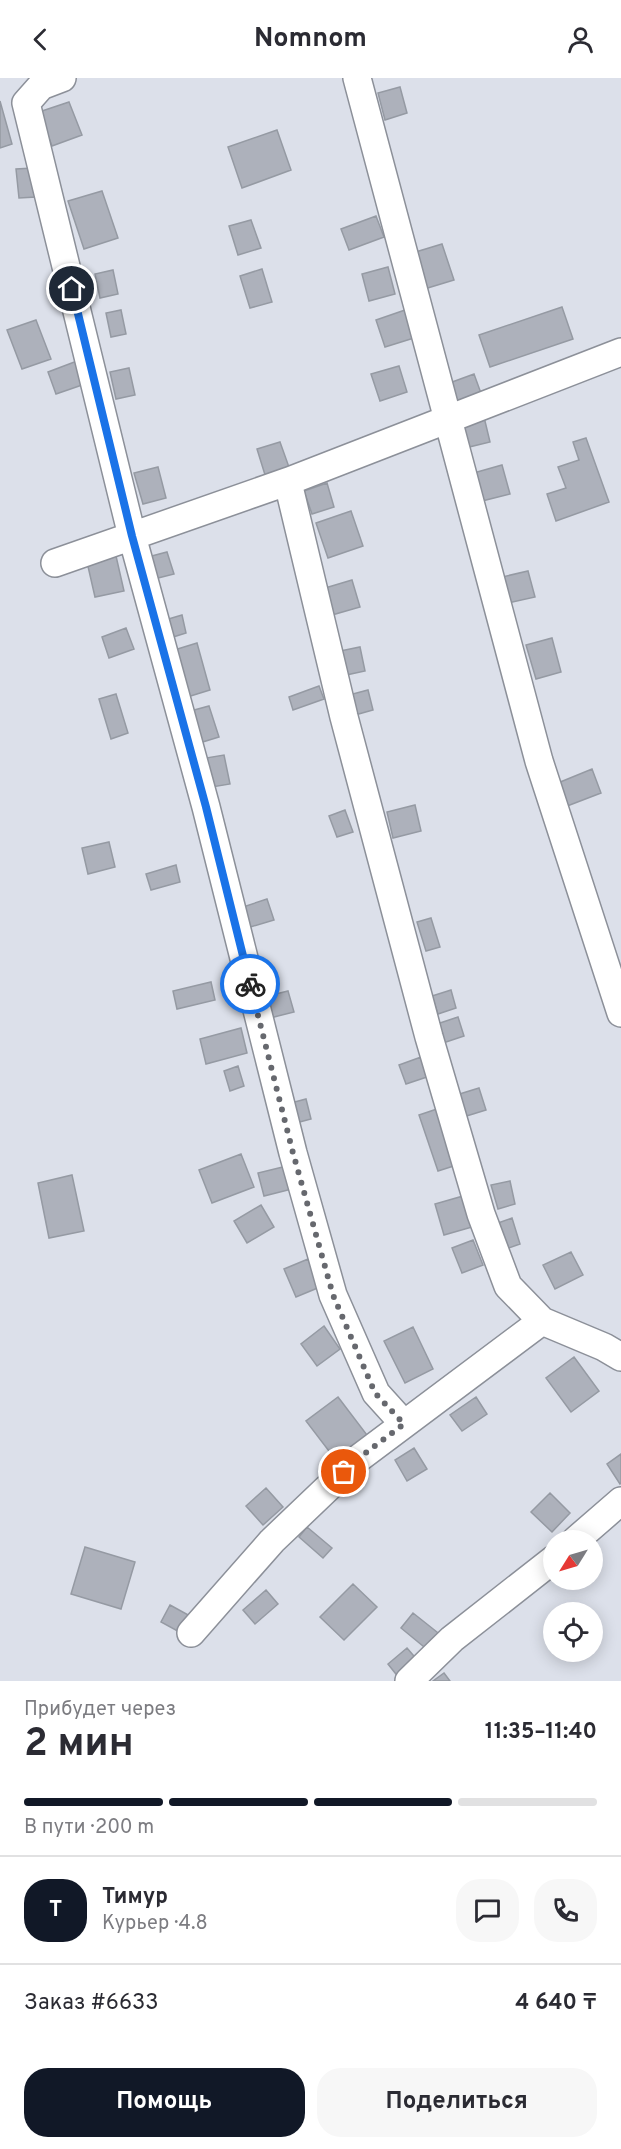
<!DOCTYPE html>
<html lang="ru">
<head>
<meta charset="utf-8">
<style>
	:root { --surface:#fff; --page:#f7f7f7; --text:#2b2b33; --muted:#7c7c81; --line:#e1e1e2; --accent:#111827 }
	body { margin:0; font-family:Overpass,sans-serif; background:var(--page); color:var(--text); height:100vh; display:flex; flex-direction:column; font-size:22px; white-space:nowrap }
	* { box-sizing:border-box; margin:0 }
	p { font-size:20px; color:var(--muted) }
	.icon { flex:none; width:33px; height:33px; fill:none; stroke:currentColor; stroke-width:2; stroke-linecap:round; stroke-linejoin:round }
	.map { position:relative; height:1603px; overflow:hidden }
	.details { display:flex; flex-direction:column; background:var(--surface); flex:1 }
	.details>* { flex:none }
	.needle { width:39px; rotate:233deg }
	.controls { position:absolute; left:543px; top:1452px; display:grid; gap:12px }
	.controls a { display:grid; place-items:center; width:60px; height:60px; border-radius:50%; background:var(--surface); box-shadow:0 3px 15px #0003; font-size:30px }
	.pin { position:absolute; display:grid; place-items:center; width:51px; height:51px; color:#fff; margin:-26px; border:3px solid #fff; border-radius:50%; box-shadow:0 2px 6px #0007 }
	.courier { position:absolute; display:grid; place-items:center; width:60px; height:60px; margin:-30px; border:4px solid #1a73e8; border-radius:50%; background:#fff; color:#222; box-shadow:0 2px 8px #0007 }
	.overview em { font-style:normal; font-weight:700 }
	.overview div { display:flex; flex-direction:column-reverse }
	.overview { display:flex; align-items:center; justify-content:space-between; height:102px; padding:0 24px }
	h1 { font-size:39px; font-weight:700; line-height:45px }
	.bar { display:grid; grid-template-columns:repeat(4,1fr); gap:9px 6px; align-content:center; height:72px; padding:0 24px }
	.bar i { height:8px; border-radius:4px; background:var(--line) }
	.bar .on { background:var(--accent) }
	.bar p { grid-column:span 4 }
	.line { display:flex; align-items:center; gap:15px; padding:0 24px; border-top:2px solid var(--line) }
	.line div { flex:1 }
	.round { display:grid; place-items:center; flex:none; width:63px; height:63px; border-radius:24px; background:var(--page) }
	.cta { display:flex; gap:12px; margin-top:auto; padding:12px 24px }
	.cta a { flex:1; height:69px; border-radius:24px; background:var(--accent); color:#fff; font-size:24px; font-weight:700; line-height:69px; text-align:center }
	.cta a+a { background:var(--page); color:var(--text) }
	header { display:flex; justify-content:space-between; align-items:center; height:78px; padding:0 24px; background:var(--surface); font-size:27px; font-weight:700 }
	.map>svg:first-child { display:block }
	.building { fill:#adb1bb; stroke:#959aa3; stroke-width:1.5 }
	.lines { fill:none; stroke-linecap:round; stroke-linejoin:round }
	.minor-casing { stroke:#8c9099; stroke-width:30 }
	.minor { stroke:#fff; stroke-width:27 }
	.done { stroke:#66686e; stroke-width:6; stroke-dasharray:0 10.8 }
	.route { stroke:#1a73e8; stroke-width:8 }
</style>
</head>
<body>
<header><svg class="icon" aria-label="back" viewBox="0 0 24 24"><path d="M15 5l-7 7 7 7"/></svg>Nomnom<svg class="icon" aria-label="person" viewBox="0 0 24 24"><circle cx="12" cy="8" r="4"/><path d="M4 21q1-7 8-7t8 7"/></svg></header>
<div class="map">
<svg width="621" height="1603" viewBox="0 0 621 1603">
	<rect width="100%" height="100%" fill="#dce0ea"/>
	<path class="building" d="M400 9 407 35 385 42 378 15Z
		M0 23 12 66 0 70Z
		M69 24 82 57 52 68 39 34Z
		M277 52 291 92 242 110 228 69Z
		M33 90 36 119 19 120 16 91Z
		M102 113 118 160 84 171 68 123Z
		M376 138 384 159 349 172 341 151Z
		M251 142 261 170 238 177 229 148Z
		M442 166 454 202 421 212 409 176Z
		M388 189 395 216 369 223 362 196Z
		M262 191 272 224 250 230 240 198Z
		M113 192 118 216 100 220 95 196Z
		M562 229 573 261 490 289 479 257Z
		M121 232 126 256 111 259 106 235Z
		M405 232 414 260 385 269 376 242Z
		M36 242 51 281 22 291 7 252Z
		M77 283 85 306 56 316 48 294Z
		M399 288 407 314 380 323 371 296Z
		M129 290 135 317 116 321 110 294Z
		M474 296 482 318 452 329 444 307Z
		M484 339 490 364 465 370 458 346Z
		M586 360 609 424 556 443 547 416 566 410 558 389 579 382 573 364Z
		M280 364 290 392 266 400 257 371Z
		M502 387 510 416 478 424 470 396Z
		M158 389 166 420 143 426 134 395Z
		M327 405 334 429 312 436 304 413Z
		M351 433 363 468 328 480 316 445Z
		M167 474 174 496 150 502 144 480Z
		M116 478 124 513 95 519 87 484Z
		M528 493 535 519 508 525 502 499Z
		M352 502 360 529 332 537 325 510Z
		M182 537 186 555 170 560 165 542Z
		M126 550 134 571 109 580 102 559Z
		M552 560 561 594 536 601 526 567Z
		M197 565 210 612 184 620 171 573Z
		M360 569 365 593 346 597 340 573Z
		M319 608 324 621 293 632 289 619Z
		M368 612 373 632 355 637 349 617Z
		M116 616 128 655 111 661 99 621Z
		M209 628 219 659 193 667 183 635Z
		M224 677 230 706 212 709 206 680Z
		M592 691 601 715 562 730 553 707Z
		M415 727 421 753 393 760 387 734Z
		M345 732 353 754 337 759 329 738Z
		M109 764 115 789 88 796 82 770Z
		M176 787 180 804 151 812 146 796Z
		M267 821 274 842 247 850 240 830Z
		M431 840 440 869 426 873 417 844Z
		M211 904 215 922 177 931 173 913Z
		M451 912 456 930 438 936 432 918Z
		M288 913 294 934 270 940 264 919Z
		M458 939 464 958 443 965 437 946Z
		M241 950 247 975 206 986 200 961Z
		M421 979 427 999 406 1006 399 987Z
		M238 988 244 1008 230 1013 224 993Z
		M479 1010 486 1032 460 1040 453 1018Z
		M306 1021 311 1041 292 1046 287 1026Z
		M443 1029 463 1085 438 1093 419 1037Z
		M241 1076 254 1109 212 1125 199 1092Z
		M287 1088 292 1111 264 1118 258 1095Z
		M72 1097 84 1153 49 1160 38 1105Z
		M510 1103 515 1126 498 1131 491 1107Z
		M463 1118 472 1149 444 1157 435 1126Z
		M261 1127 274 1149 247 1165 234 1143Z
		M512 1140 520 1166 506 1171 498 1145Z
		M473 1162 483 1187 462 1195 452 1170Z
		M571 1174 583 1197 555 1211 543 1187Z
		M308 1181 320 1209 296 1219 284 1191Z
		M324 1248 340 1271 317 1288 301 1266Z
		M413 1249 433 1291 405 1305 384 1263Z
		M574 1279 599 1313 571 1334 546 1300Z
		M338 1319 367 1357 335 1381 306 1343Z
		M476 1319 487 1336 462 1353 450 1337Z
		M414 1370 427 1391 407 1403 395 1382Z
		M621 1376V1405L620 1406 607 1386Z
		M266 1410 283 1429 263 1447 246 1428Z
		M550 1415 570 1435 552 1454 531 1434Z
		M307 1449 332 1470 323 1480 299 1459Z
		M85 1469 135 1484 121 1531 71 1516Z
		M353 1506 377 1529 344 1562 320 1539Z
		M266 1512 278 1526 255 1546 243 1532Z
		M170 1527 192 1539 183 1556 161 1544Z
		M413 1535 442 1558 429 1573 401 1550Z
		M407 1570 419 1584 399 1600 388 1586Z
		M444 1595 450 1603H433Z"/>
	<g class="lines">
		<g class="minor-casing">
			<path id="minor" d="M62 0 41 8 26 25 132 458 206 729 293 1075 333 1217 376 1315 404 1346
				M357 0 539 683 621 935
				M55 485 289 403
				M542 1243 508 1208 481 1136 429 959 344 639 290 413 289 403 621 274
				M576 1462 621 1423
				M191 1555 272 1463 359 1380 542 1243 604 1269 621 1279
				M409 1603 452 1561 554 1481"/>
		</g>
		<use href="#minor" class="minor"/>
	</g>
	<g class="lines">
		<path class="done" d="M250 906 293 1075 333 1217 375 1315 404 1346 359 1380 344 1394"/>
		<path class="route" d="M72 211 132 458 206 729 250 906"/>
	</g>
</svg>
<div class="controls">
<a><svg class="needle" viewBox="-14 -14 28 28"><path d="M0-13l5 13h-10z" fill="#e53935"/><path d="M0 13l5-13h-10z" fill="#7c7c81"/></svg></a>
<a><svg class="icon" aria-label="locate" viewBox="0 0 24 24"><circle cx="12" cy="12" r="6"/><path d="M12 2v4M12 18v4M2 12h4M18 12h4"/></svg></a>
</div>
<div class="pin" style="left:344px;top:1394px;background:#ea580c"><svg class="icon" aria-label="bag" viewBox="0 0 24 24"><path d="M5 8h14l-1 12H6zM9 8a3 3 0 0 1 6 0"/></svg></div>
<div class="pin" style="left:72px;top:211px;background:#1f2937"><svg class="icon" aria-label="home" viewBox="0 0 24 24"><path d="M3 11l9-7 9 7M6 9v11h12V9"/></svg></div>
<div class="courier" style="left:250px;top:906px"><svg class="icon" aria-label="bike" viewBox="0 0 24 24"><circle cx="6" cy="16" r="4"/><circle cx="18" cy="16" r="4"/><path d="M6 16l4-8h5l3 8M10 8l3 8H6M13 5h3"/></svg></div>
</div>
<section class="details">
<div class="overview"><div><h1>2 мин</h1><p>Прибудет через</p></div><em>11:35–11:40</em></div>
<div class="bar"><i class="on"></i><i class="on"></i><i class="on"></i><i></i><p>В пути · 200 m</p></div>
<div class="line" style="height:108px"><b class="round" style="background:var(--accent);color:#fff">Т</b><div><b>Тимур</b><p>Курьер · 4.8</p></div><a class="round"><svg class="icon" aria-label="chat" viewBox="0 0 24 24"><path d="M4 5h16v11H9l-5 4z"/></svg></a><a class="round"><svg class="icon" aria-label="phone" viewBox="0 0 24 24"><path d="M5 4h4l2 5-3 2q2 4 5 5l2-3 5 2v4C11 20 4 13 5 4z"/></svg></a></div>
<div class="line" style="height:78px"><div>Заказ #6633</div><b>4 640 ₸</b></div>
<div class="cta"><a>Помощь</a><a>Поделиться</a></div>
</section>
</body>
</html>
